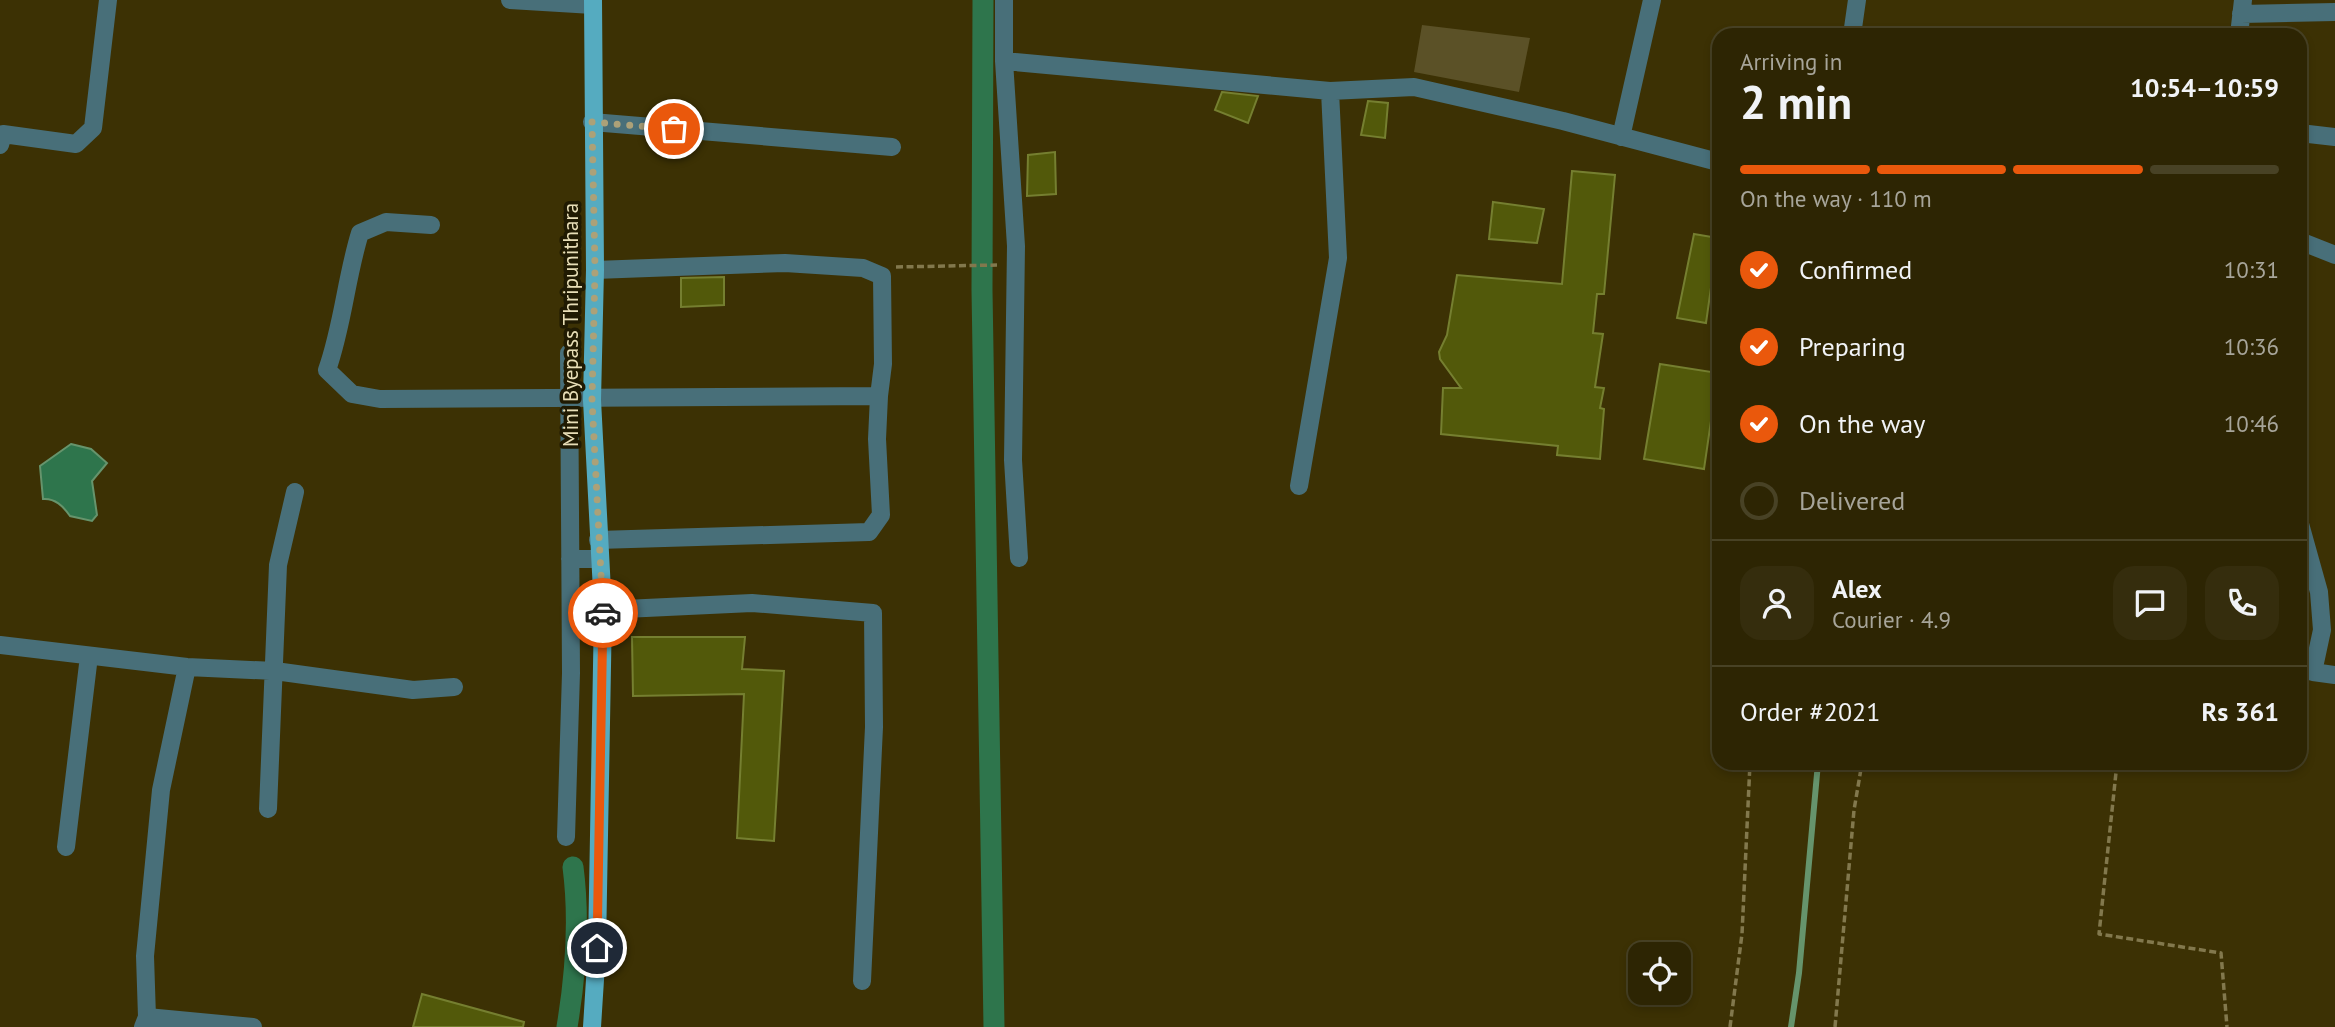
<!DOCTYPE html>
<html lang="en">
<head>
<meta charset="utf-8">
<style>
	:root { --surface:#2d2503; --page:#352d0d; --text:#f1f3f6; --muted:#a7a59a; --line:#484225; --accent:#ea580c }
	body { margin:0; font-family:"PT Sans",sans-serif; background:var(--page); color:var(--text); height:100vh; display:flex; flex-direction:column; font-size:26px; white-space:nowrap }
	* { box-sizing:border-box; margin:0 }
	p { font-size:23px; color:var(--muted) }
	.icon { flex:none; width:38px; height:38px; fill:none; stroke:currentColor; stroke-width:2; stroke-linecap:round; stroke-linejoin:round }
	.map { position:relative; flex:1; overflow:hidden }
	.sheet { position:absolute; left:1712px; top:28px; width:595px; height:742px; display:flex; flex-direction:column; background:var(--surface); border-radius:21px; box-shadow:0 4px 10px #0003,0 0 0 2px var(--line) }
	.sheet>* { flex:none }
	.fabs { position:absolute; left:1628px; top:942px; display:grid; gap:14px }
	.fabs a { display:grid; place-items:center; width:63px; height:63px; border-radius:14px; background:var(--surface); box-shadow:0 4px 10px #0003,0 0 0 2px var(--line); font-size:35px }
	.pin { position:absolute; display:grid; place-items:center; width:60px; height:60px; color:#fff; margin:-30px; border:4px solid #fff; border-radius:50%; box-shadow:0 2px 7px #0007 }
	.courier { position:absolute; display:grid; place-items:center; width:70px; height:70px; margin:-35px; border:5px solid #ea580c; border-radius:50%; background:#fff; color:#222; box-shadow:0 2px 9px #0007 }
	.headline em { font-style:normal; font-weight:700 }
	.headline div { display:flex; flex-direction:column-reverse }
	.headline { display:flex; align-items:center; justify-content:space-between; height:119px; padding:0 28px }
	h1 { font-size:46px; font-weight:700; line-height:52px }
	.bar { display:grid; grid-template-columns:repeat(4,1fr); gap:10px 7px; align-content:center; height:84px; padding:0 28px }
	.bar i { height:9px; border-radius:5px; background:var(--line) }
	.bar .active { background:var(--accent) }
	.bar p { grid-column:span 4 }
	.line { display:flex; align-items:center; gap:18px; padding:0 28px; border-top:2px solid var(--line) }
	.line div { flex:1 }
	.round { display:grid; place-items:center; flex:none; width:74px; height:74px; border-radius:21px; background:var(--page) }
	ol { padding:0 28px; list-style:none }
	li { display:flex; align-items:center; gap:21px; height:77px }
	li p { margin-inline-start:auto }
	li .icon { padding:7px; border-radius:50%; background:var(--accent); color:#fff; stroke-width:4 }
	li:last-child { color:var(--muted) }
	li i { width:38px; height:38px; border:4px solid var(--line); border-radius:50% }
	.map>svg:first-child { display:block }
	.green { fill:#5b5127 }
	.water { fill:#2e754c; stroke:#66946c; stroke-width:2 }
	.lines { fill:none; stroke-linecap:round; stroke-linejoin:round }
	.stream { stroke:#66946c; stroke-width:6 }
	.canal { stroke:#2e754c; stroke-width:21 }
	.building { fill:#52590a; stroke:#757f30; stroke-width:2 }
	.path { stroke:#82784d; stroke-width:3.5; stroke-dasharray:7 3.5; stroke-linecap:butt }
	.minor { stroke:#486f79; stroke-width:18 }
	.major { stroke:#55abc0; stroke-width:18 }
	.done { stroke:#aca178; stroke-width:7; stroke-dasharray:0 12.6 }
	.route { stroke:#ea580c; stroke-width:9 }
	.labels { text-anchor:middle; stroke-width:7; stroke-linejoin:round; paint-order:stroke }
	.street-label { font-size:21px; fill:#e8deb7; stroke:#201a02 }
</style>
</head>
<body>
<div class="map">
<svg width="2335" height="1027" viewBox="0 0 2335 1027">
	<rect width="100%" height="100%" fill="#3c3104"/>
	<path class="green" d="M1422 25 1530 38 1519 92 1414 72Z"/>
	<path class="water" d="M71 444 91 449 107 463 92 481 97 515 92 521 70 516C63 506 55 498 43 499L40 466Z"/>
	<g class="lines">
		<path class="stream" d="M1791 1027 1799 973 1818 763"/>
		<path class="canal" d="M983 0 982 290 994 1027
			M567 1027C576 973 580 921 573 867"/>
	</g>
	<path class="building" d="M1222 92 1258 96 1248 123 1215 110Z
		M1368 101 1388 103 1385 138 1361 135Z
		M1055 152 1056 194 1027 196 1028 155Z
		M1572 171 1615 175 1604 294H1597L1593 333 1603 334 1595 387 1604 388 1600 408 1604 409 1600 459 1557 455 1558 446 1441 434 1443 388H1461L1440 359 1439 352 1447 335 1457 275 1562 284Z
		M1493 202 1544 209 1537 243 1489 239Z
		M1694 234 1718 238 1706 323 1677 318Z
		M724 277V305L681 307V278Z
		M1660 364 1718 373 1704 469 1644 459Z
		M632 637H745L742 669 784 671 774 841 737 838 744 694 633 696Z
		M422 994 524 1022 523 1027H413Z"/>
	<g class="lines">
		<path class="path" d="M896 267 997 265
			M2117 763 2099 934 2221 953 2227 1027
			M1730 1027 1742 934 1750 763
			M1835 1027 1854 810 1862 763"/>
		<path class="minor" d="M510 0 593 5
			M1004 0V61L1330 91 1414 87 1563 121 1718 162
			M2241 14 2335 12
			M1852 35 1857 0
			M2239 35 2243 0
			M1004 61 1016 246 1013 460 1019 558
			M592 122 892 147
			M2300 133 2335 137
			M1621 137 1652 0
			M0 145 3 134 76 144 93 128 108 0
			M431 225 386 222 360 233C346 278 343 325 327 370L352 394 380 399 879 396 883 364 882 276 863 268 785 263 595 270
			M2300 241 2335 255
			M1299 486 1338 258 1330 91
			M2300 524 2319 592 2322 630 2313 672 2335 675
			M598 540 869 532 881 515 877 439 879 396
			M570 559H600
			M603 610 752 603 873 613 874 727 862 981
			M0 645 187 667 275 671 413 690 454 687
			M268 809 278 565 295 492
			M566 837 571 673 569 353
			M66 847 89 656
			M147 1017 253 1027
			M143 1027 147 1017 145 956 161 790 187 667"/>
		<path class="major" d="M592 1027 597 948 603 610 592 400 595 270 593 0"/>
	</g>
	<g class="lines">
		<path class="done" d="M603 613 592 400 595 270 592 122 674 129"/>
		<path class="route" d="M597 948 603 613"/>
	</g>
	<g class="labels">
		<g class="street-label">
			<text transform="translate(571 325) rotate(-90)" y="7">Mini Byepass Thripunithara</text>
		</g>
	</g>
</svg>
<div class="fabs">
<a><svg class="icon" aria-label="locate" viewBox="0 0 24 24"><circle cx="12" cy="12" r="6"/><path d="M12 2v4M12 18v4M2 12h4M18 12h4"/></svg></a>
</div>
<div class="pin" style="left:674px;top:129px;background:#ea580c"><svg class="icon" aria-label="bag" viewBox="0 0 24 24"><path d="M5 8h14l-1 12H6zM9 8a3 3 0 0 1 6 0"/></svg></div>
<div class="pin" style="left:597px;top:948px;background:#1f2937"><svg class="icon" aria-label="home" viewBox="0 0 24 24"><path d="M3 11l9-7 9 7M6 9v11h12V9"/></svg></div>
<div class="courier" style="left:603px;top:613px"><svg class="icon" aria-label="car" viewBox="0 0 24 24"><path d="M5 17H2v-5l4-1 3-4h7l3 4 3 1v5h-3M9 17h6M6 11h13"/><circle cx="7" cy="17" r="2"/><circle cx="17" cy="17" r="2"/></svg></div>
<section class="sheet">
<div class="headline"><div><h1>2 min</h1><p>Arriving in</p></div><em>10:54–10:59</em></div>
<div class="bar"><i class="active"></i><i class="active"></i><i class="active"></i><i></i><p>On the way · 110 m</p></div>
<ol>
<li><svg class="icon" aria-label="check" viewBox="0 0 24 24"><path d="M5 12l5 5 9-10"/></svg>Confirmed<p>10:31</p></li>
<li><svg class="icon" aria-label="check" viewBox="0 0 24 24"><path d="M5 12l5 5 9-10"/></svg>Preparing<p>10:36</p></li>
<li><svg class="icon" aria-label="check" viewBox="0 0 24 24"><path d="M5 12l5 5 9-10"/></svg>On the way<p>10:46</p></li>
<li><i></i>Delivered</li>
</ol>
<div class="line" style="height:126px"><a class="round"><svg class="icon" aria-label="person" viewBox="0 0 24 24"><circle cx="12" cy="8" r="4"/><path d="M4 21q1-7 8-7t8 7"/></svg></a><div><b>Alex</b><p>Courier · 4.9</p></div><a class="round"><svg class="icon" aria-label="chat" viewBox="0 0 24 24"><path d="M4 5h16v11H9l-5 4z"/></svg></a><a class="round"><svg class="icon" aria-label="phone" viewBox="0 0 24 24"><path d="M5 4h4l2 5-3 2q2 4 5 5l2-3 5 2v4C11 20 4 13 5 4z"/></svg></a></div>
<div class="line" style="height:91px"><div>Order #2021</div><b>Rs 361</b></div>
</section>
</div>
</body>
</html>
